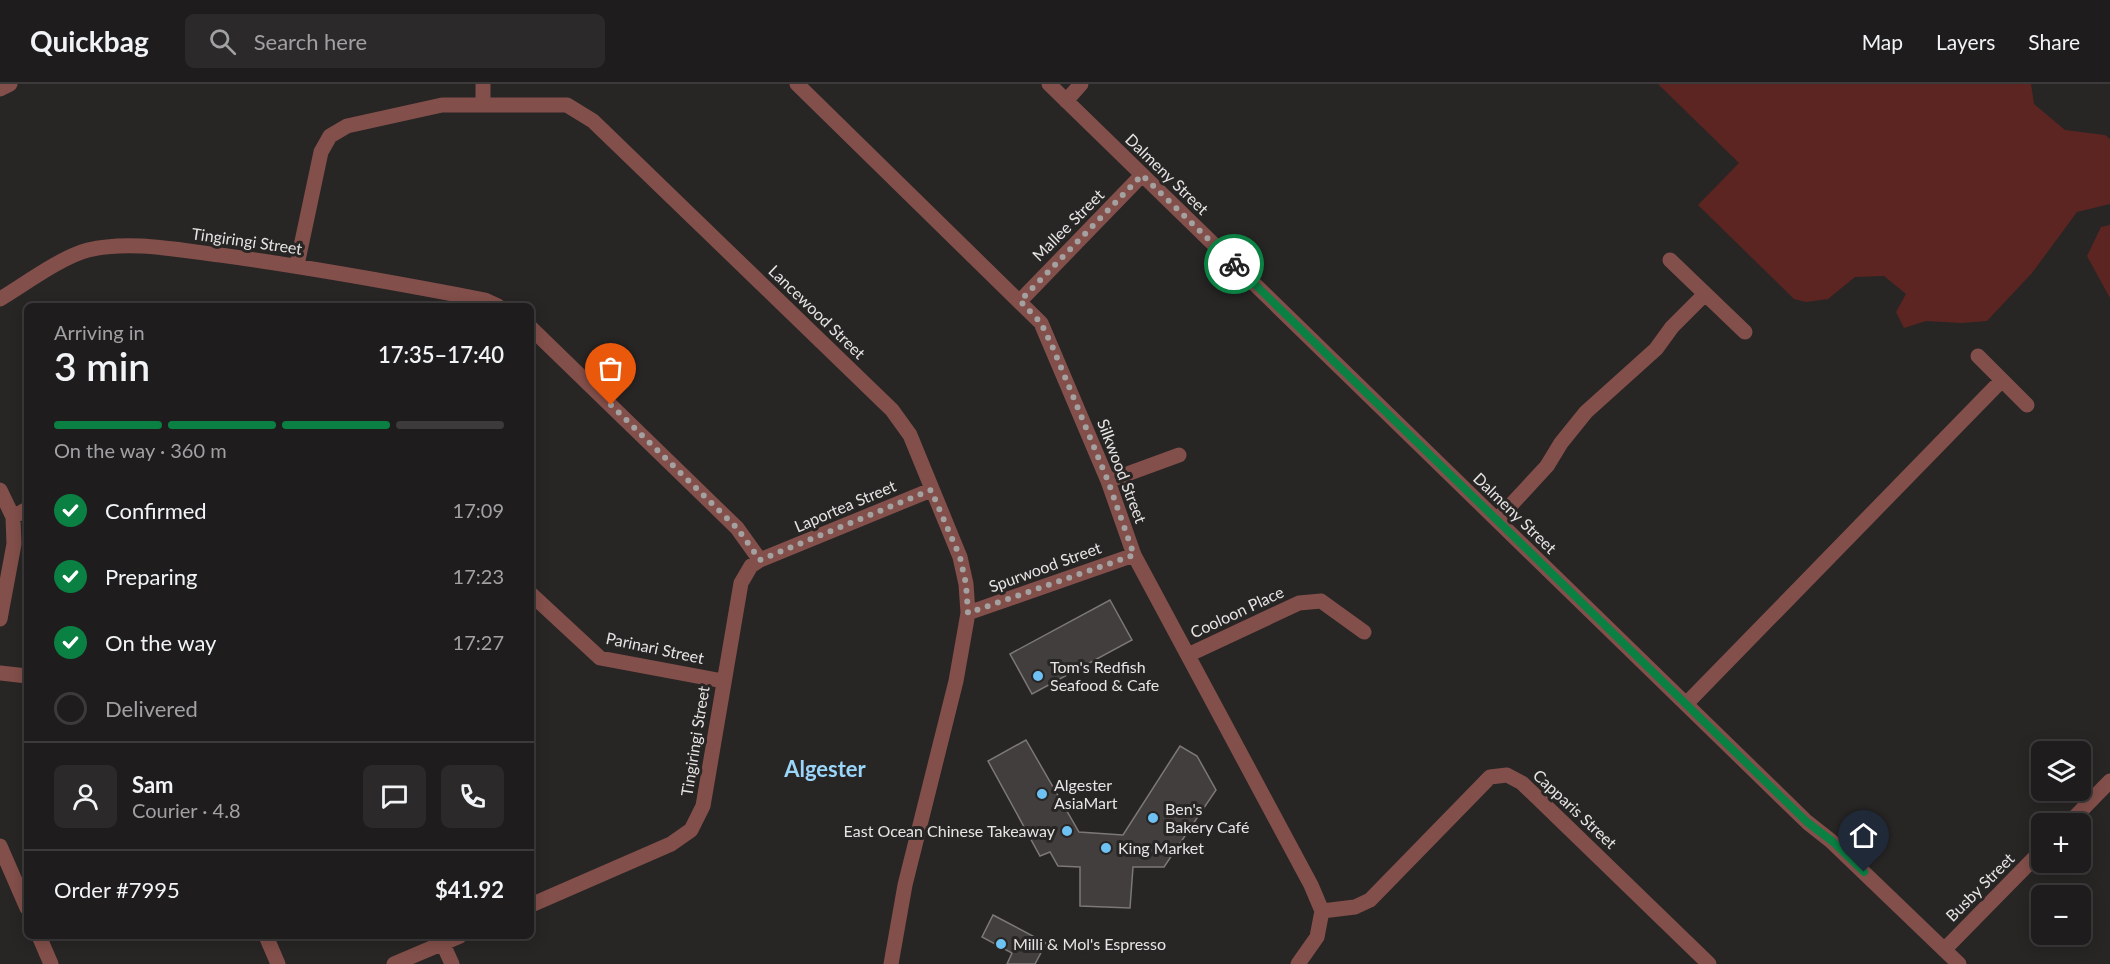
<!DOCTYPE html>
<html lang="en">
<head>
<meta charset="utf-8">
<style>
	:root { --surface:#1e1c1c; --page:#2b2929; --text:#f1f3f6; --muted:#a1a1a3; --line:#3c3a3b; --accent:#0b8043 }
	body { margin:0; font-family:Lato,sans-serif; background:var(--page); color:var(--text); height:100vh; display:flex; flex-direction:column; font-size:22px; white-space:nowrap }
	* { box-sizing:border-box; margin:0 }
	p { font-size:20px; color:var(--muted) }
	.icon { flex:none; width:33px; height:33px; fill:none; stroke:currentColor; stroke-width:2; stroke-linecap:round; stroke-linejoin:round }
	.map { position:relative; flex:1; overflow:hidden }
	.details { position:absolute; left:24px; top:219px; width:510px; height:636px; display:flex; flex-direction:column; background:var(--surface); border-radius:9px; box-shadow:0 3px 15px #0003,0 0 0 2px var(--line) }
	.details>* { flex:none }
	.tools { position:absolute; left:2031px; top:657px; display:grid; gap:12px }
	.tools a { display:grid; place-items:center; width:60px; height:60px; border-radius:9px; background:var(--surface); box-shadow:0 3px 15px #0003,0 0 0 2px var(--line); font-size:30px }
	.pin { position:absolute; display:grid; place-items:center; width:51px; height:51px; color:#fff; margin:-62px -26px; border-radius:50% 50% 50% 0; rotate:-45deg; box-shadow:0 0 6px #0007 }
	.pin .icon { rotate:45deg }
	.courier { position:absolute; display:grid; place-items:center; width:60px; height:60px; margin:-30px; border:4px solid #0b8043; border-radius:50%; background:#fff; color:#222; box-shadow:0 2px 8px #0007 }
	.head em { font-style:normal; font-weight:600 }
	.head div { display:flex; flex-direction:column-reverse }
	.head { display:flex; align-items:center; justify-content:space-between; height:102px; padding:0 30px }
	h1 { font-size:39px; font-weight:600; line-height:45px }
	.bar { display:grid; grid-template-columns:repeat(4,1fr); gap:9px 6px; align-content:center; height:72px; padding:0 30px }
	.bar i { height:8px; border-radius:4px; background:var(--line) }
	.bar .active { background:var(--accent) }
	.bar p { grid-column:span 4 }
	.line { display:flex; align-items:center; gap:15px; padding:0 30px; border-top:2px solid var(--line) }
	.line div { flex:1 }
	.round { display:grid; place-items:center; flex:none; width:63px; height:63px; border-radius:9px; background:var(--page) }
	ol { padding:0 30px; list-style:none }
	li { display:flex; align-items:center; gap:18px; height:66px }
	li p { margin-inline-start:auto }
	li .icon { padding:6px; border-radius:50%; background:var(--accent); color:#fff; stroke-width:4 }
	li:last-child { color:var(--muted) }
	li i { width:33px; height:33px; border:3px solid var(--line); border-radius:50% }
	header { display:flex; align-items:center; gap:36px; box-sizing:border-box; height:84px; padding:0 30px; background:var(--surface); border-bottom:2px solid var(--line) }
	header strong { font-size:28px }
	nav { display:flex; gap:33px; margin-inline-start:auto; font-size:21px }
	.search { width:420px; height:54px; background:var(--page); display:flex; align-items:center; gap:15px; box-sizing:border-box; padding:0 21px; border-radius:9px; color:var(--muted); font-size:22px }
	.map>svg:first-child { display:block }
	.green { fill:#5c2521 }
	.building { fill:#423e3e; stroke:#7c7878; stroke-width:1.5 }
	.lines { fill:none; stroke-linecap:round; stroke-linejoin:round }
	.minor { stroke:#834f4a; stroke-width:15 }
	.done { stroke:#a4a1a1; stroke-width:6; stroke-dasharray:0 10.8 }
	.route { stroke:#0b8043; stroke-width:8 }
	.poi-dot { fill:#6ec2f3; stroke:#282525; stroke-width:2 }
	.labels { text-anchor:middle; stroke-width:6; stroke-linejoin:round; paint-order:stroke }
	.street-label { font-size:16px; fill:#e6e4e4; stroke:#282525 }
	.poi-label { font-size:16px; fill:#e6e4e4; stroke:#282525; text-anchor:start }
	.district-label { font-size:22px; font-weight:bold; fill:#9ad5fa; stroke:#282525 }
</style>
</head>
<body>
<header>
<strong>Quickbag</strong>
<div class="search"><svg class="icon" aria-label="search" viewBox="0 0 24 24"><circle cx="10" cy="10" r="6"/><path d="M15 15l6 6"/></svg>Search here</div>
<nav><a>Map</a><a>Layers</a><a>Share</a></nav>
</header>
<div class="map">
<svg width="2110" height="880" viewBox="0 0 2110 880">
	<rect width="100%" height="100%" fill="#282525"/>
	<path class="green" d="M1658 0H2031L2034 20 2065 46 2105 51 2110 55V120L2077 128 2032 189 1987 237 1962 239 1926 237 1904 244 1896 228 1906 210 1884 192 1855 193 1828 215 1806 218 1794 215 1698 121 1739 79Z
		M2110 141V214L2087 172 2101 143Z"/>
	<path class="building" d="M1110 516 1132 556 1032 610 1010 570Z
		M1026 656 1079 748 1123 751 1180 662 1197 672 1216 706 1164 783H1133L1130 824 1080 822V783L1058 782 1050 768 1040 772 988 677Z
		M993 831 1046 859 1035 880H1007L1012 869 982 853Z"/>
	<g class="lines">
		<path class="minor" d="M797 0 1041 239 1108 397 1134 471 1311 801 1322 827 1317 853 1298 880
			M1049 0 1807 738 1831 757 1959 880
			M0 5 10 0
			M1066 17 1081 0
			M483 20V0
			M1670 176 1745 248
			M297 181 321 68 330 52 347 42 442 21H567L593 37 892 326 910 351 960 473 966 500 968 529 956 597 905 801 891 880
			M0 215C25 200 61 173 88 166 130 156 177 166 220 171 309 183 397 199 485 216L498 222
			M1020 217 1142 91
			M531 244 737 444 760 476
			M1978 272 2027 321
			M1108 397 1179 371
			M0 406 13 433 14 460 0 535
			M13 433 27 425
			M1497 436 1547 382 1561 359 1586 328 1656 265 1672 243 1705 210
			M531 510 600 574 723 597
			M968 529 1134 471
			M1188 571 1299 519 1321 517 1364 548
			M0 589 27 592
			M1686 620 2002 296
			M2068 740 2110 697
			M0 762 27 824
			M531 821 671 760 691 746 703 722 741 499 751 482 760 476 931 406
			M1322 827 1355 823 1370 816 1490 693 1507 691 1522 699 1709 880
			M39 852 51 880
			M266 852 278 880
			M443 860 452 880
			M1944 866 2042 766
			M394 880 460 852"/>
	</g>
	<g class="lines">
		<path class="done" d="M611 321 737 444 760 476 931 406 960 473 966 500 968 529 1134 471 1108 397 1053 264 1041 239 1020 217 1142 91 1234 180"/>
		<path class="route" d="M1234 180 1807 738 1832 757 1864 788"/>
	</g>
	<g class="poi-dot">
		<circle cx="1038" cy="592" r="6"/>
		<circle cx="1042" cy="710" r="6"/>
		<circle cx="1153" cy="734" r="6"/>
		<circle cx="1067" cy="747" r="6"/>
		<circle cx="1106" cy="764" r="6"/>
		<circle cx="1001" cy="860" r="6"/>
	</g>
	<g class="labels">
		<g class="street-label">
			<text transform="translate(1167 90) rotate(44)" y="6">Dalmeny Street</text>
			<text transform="translate(1068 141) rotate(-45)" y="6">Mallee Street</text>
			<text transform="translate(247 157) rotate(8)" y="6">Tingiringi Street</text>
			<text transform="translate(817 228) rotate(44)" y="6">Lancewood Street</text>
			<text transform="translate(1122 387) rotate(69)" y="6">Silkwood Street</text>
			<text transform="translate(845 422) rotate(-23)" y="6">Laportea Street</text>
			<text transform="translate(1515 429) rotate(44)" y="6">Dalmeny Street</text>
			<text transform="translate(1045 483) rotate(-20)" y="6">Spurwood Street</text>
			<text transform="translate(1237 528) rotate(-25)" y="6">Cooloon Place</text>
			<text transform="translate(655 564) rotate(12)" y="6">Parinari Street</text>
			<text transform="translate(695 657) rotate(-81)" y="6">Tingiringi Street</text>
			<text transform="translate(1575 725) rotate(43)" y="6">Capparis Street</text>
			<text transform="translate(1980 803) rotate(-45)" y="6">Busby Street</text>
		</g>
		<g class="poi-label">
			<text x="1050" y="589">Tom's Redfish<tspan x="1050" dy="18">Seafood &amp; Cafe</tspan></text>
			<text x="1054" y="707">Algester<tspan x="1054" dy="18">AsiaMart</tspan></text>
			<text x="1165" y="731">Ben's<tspan x="1165" dy="18">Bakery Café</tspan></text>
			<text x="1055" y="753" text-anchor="end">East Ocean Chinese Takeaway</text>
			<text x="1118" y="770">King Market</text>
			<text x="1013" y="866">Milli &amp; Mol's Espresso</text>
		</g>
		<g class="district-label">
			<text x="825" y="693">Algester</text>
		</g>
	</g>
</svg>
<div class="tools">
<a><svg class="icon" aria-label="layers" viewBox="0 0 24 24"><path d="M12 4l9 5-9 5-9-5zM3 14l9 5 9-5"/></svg></a>
<a>+</a>
<a>−</a>
</div>
<div class="pin" style="left:611px;top:321px;background:#ea580c"><svg class="icon" aria-label="bag" viewBox="0 0 24 24"><path d="M5 8h14l-1 12H6zM9 8a3 3 0 0 1 6 0"/></svg></div>
<div class="pin" style="left:1864px;top:788px;background:#1f2937"><svg class="icon" aria-label="home" viewBox="0 0 24 24"><path d="M3 11l9-7 9 7M6 9v11h12V9"/></svg></div>
<div class="courier" style="left:1234px;top:180px"><svg class="icon" aria-label="bike" viewBox="0 0 24 24"><circle cx="6" cy="16" r="4"/><circle cx="18" cy="16" r="4"/><path d="M6 16l4-8h5l3 8M10 8l3 8H6M13 5h3"/></svg></div>
<section class="details">
<div class="head"><div><h1>3 min</h1><p>Arriving in</p></div><em>17:35–17:40</em></div>
<div class="bar"><i class="active"></i><i class="active"></i><i class="active"></i><i></i><p>On the way · 360 m</p></div>
<ol>
<li><svg class="icon" aria-label="check" viewBox="0 0 24 24"><path d="M5 12l5 5 9-10"/></svg>Confirmed<p>17:09</p></li>
<li><svg class="icon" aria-label="check" viewBox="0 0 24 24"><path d="M5 12l5 5 9-10"/></svg>Preparing<p>17:23</p></li>
<li><svg class="icon" aria-label="check" viewBox="0 0 24 24"><path d="M5 12l5 5 9-10"/></svg>On the way<p>17:27</p></li>
<li><i></i>Delivered</li>
</ol>
<div class="line" style="height:108px"><a class="round"><svg class="icon" aria-label="person" viewBox="0 0 24 24"><circle cx="12" cy="8" r="4"/><path d="M4 21q1-7 8-7t8 7"/></svg></a><div><b>Sam</b><p>Courier · 4.8</p></div><a class="round"><svg class="icon" aria-label="chat" viewBox="0 0 24 24"><path d="M4 5h16v11H9l-5 4z"/></svg></a><a class="round"><svg class="icon" aria-label="phone" viewBox="0 0 24 24"><path d="M5 4h4l2 5-3 2q2 4 5 5l2-3 5 2v4C11 20 4 13 5 4z"/></svg></a></div>
<div class="line" style="height:78px"><div>Order #7995</div><b>$41.92</b></div>
</section>
</div>
</body>
</html>
